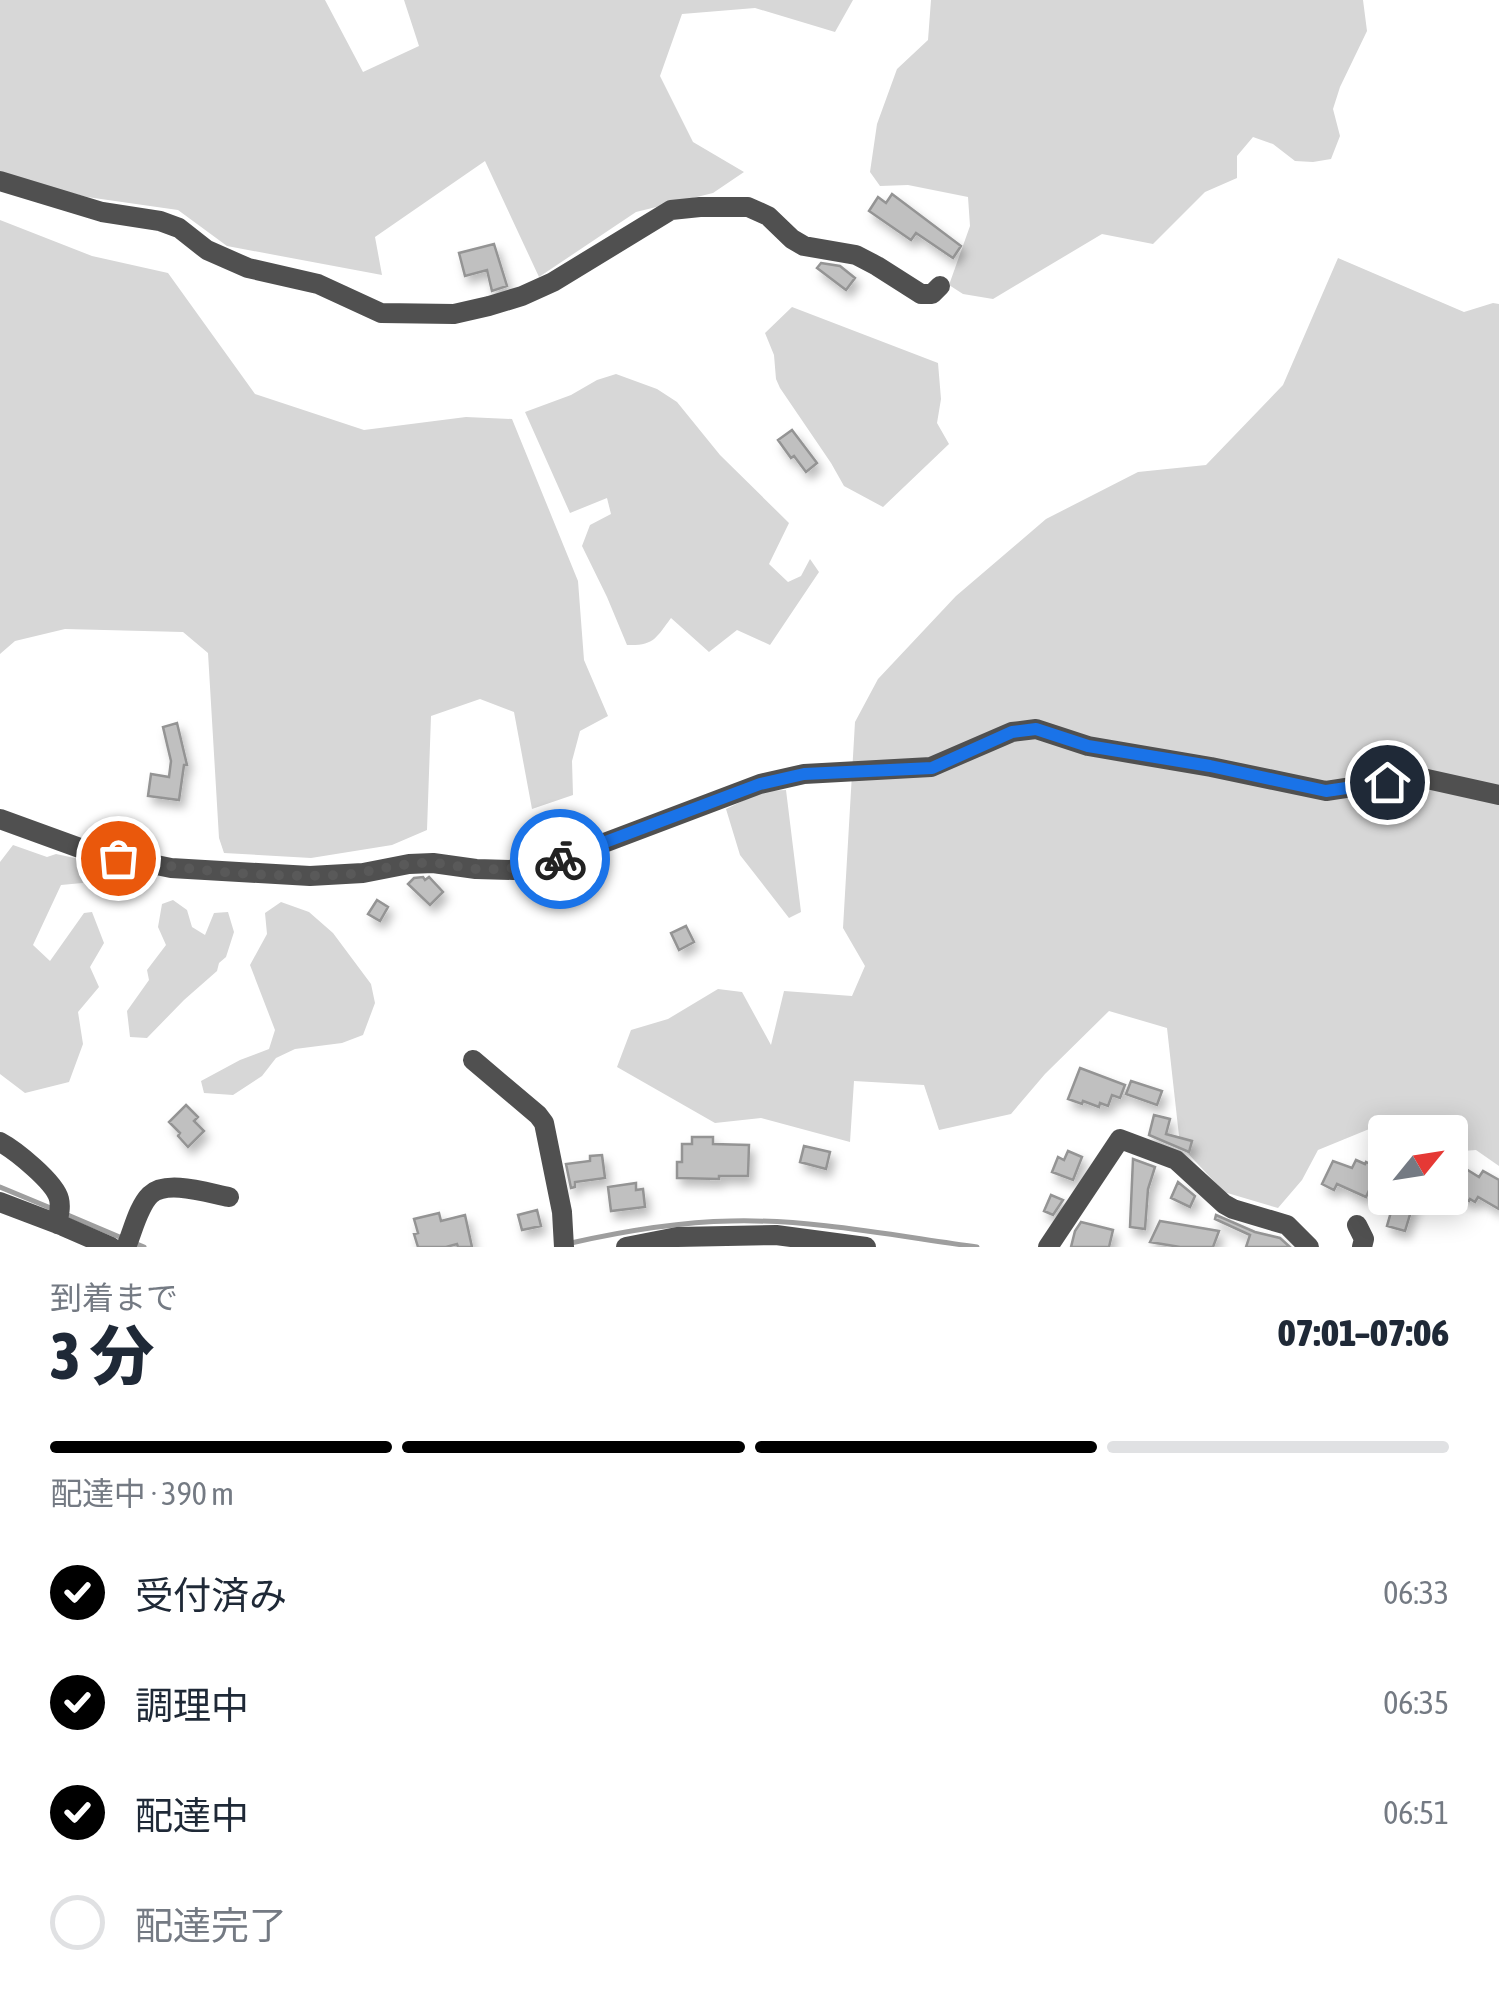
<!DOCTYPE html>
<html lang="ja">
<head>
<meta charset="utf-8">
<style>
	:root { --surface:#fff; --page:#f6f6f7; --text:#1f2937; --muted:#747a83; --line:#e0e1e3; --accent:#000 }
	body { margin:0; font-family:"Asap Condensed","Noto Sans JP",sans-serif; background:var(--page); color:var(--text); height:100vh; display:flex; flex-direction:column; font-size:38px; white-space:nowrap }
	* { box-sizing:border-box; margin:0 }
	p { font-size:32px; color:var(--muted) }
	.icon { flex:none; width:55px; height:55px; fill:none; stroke:currentColor; stroke-width:2; stroke-linecap:round; stroke-linejoin:round }
	.map { position:relative; height:1247px; overflow:hidden }
	.panel { display:flex; flex-direction:column; background:var(--surface); flex:1 }
	.panel>* { flex:none }
	.needle { width:65px; rotate:60deg }
	.buttons { position:absolute; left:1368px; top:1115px; display:grid; gap:20px }
	.buttons a { display:grid; place-items:center; width:100px; height:100px; border-radius:10px; background:var(--surface); box-shadow:0 5px 25px #0003; font-size:50px }
	.pin { position:absolute; display:grid; place-items:center; width:85px; height:85px; color:#fff; margin:-42px; border:5px solid #fff; border-radius:50%; box-shadow:0 2px 10px #0007 }
	.courier { position:absolute; display:grid; place-items:center; width:100px; height:100px; margin:-50px; border:8px solid #1a73e8; border-radius:50%; background:#fff; color:#222; box-shadow:0 2px 12px #0007 }
	.overview em { font-style:normal; font-weight:800 }
	.overview div { display:flex; flex-direction:column-reverse }
	.overview { display:flex; align-items:center; justify-content:space-between; height:170px; padding:0 50px }
	h1 { font-size:65px; font-weight:800; line-height:75px }
	.bar { display:grid; grid-template-columns:repeat(4,1fr); gap:15px 10px; align-content:center; height:120px; padding:0 50px }
	.bar i { height:12px; border-radius:8px; background:var(--line) }
	.bar .current { background:var(--accent) }
	.bar p { grid-column:span 4 }
	ol { padding:0 50px; list-style:none }
	li { display:flex; align-items:center; gap:30px; height:110px }
	li p { margin-inline-start:auto }
	li .icon { padding:10px; border-radius:50%; background:var(--accent); color:#fff; stroke-width:4 }
	li:last-child { color:var(--muted) }
	li i { width:55px; height:55px; border:5px solid var(--line); border-radius:50% }
	.map>svg:first-child { display:block }
	.green { fill:#d7d7d7 }
	.lines { fill:none; stroke-linecap:round; stroke-linejoin:round }
	.stream { stroke:#9e9e9e; stroke-width:5 }
	.building { fill:#c0c0c0; stroke:#949494; stroke-width:2.5; filter:url(#shadow) }
	.minor { stroke:#505050; stroke-width:20 }
	.done { stroke:#595959; stroke-width:10; stroke-dasharray:0 18 }
	.route { stroke:#1a73e8; stroke-width:12 }
</style>
</head>
<body>
<div class="map">
<svg width="1499" height="1247" viewBox="0 0 1499 1247">
	<defs>
		<filter id="shadow"><feDropShadow dx="4.5" dy="7" stdDeviation="5" flood-color="#0004"/></filter>
	</defs>
	<rect width="100%" height="100%" fill="#fff"/>
	<path class="green" d="M0 0H325L363 72 419 46 404 0H853L835 32 755 8 682 14 660 76 693 142 744 172 713 193 636 212 539 277 485 161 375 237 382 275 227 246 178 210 87 197 0 174Z
		M931 0H1363L1367 31 1340 87 1333 109 1340 136 1331 159 1313 162 1295 161 1273 144 1253 137 1237 156V178L1205 192 1153 244 1102 234 993 299 963 294 949 285 970 226 968 197 908 185 880 186 870 172 877 124 897 69 928 40Z
		M0 220 92 256 168 273 255 394 364 430 466 417 512 419 578 581 584 660 608 716 580 731 572 761 573 795 532 809 514 712 480 699 431 716 427 830 392 845 311 858 224 853 219 838 208 653 183 632 65 629 15 641 0 654Z
		M1338 258 1464 312 1493 303 1499 304V1166L1476 1150 1450 1152V1132H1398L1379 1125 1318 1150 1302 1180 1278 1208 1224 1192 1180 1145 1167 1028 1109 1011 1045 1074 1011 1114 939 1130 924 1085 854 1081 850 1142 761 1118 715 1123 617 1067 631 1030 668 1019 718 989 742 992 771 1045 784 991 852 996 865 966 843 928 855 722 878 679 956 596 1046 519 1138 472 1206 465 1283 385Z
		M792 307 938 363 941 399 937 423 949 444 883 507 844 486 831 463 780 388 776 379 774 355 765 333Z
		M616 374 657 389 677 402 720 455 789 523 769 564 788 582 801 576 810 559 819 572 770 645 737 630 709 652 671 618C656 638 654 646 627 645L607 597 582 546 590 525 611 514 607 498 570 513 525 412 571 395 597 380Z
		M786 790 801 912 789 918 740 855 726 809 763 791Z
		M13 845 47 857 56 854 98 863 105 873 93 882 61 885 33 945 50 961 84 913 92 912 104 943 90 967 99 987 78 1012 83 1044 69 1082 25 1093 0 1074V862Z
		M173 900 187 910 192 927 205 935 214 913 228 912 234 932 226 957 219 963 217 971 184 1000 147 1038 130 1037 127 1011 149 980 147 970 166 945 158 927 162 904Z
		M281 902 309 912 333 933 371 984 375 1003 363 1035 342 1043 295 1049 276 1058 262 1076 233 1095 204 1093 201 1081 240 1060 269 1049 275 1030 250 965 267 934 265 913Z"/>
	<g class="lines">
		<path class="stream" d="M0 1187 53 1209
			M63 1213 122 1238
			M132 1242 144 1247
			M571 1243C624 1231 677 1222 731 1221 813 1219 896 1236 977 1247"/>
	</g>
	<path class="building" d="M892 194 961 246 953 258 916 233 911 240 869 211 878 197 886 203Z
		M494 244 507 286 492 291 487 270 465 276 459 253Z
		M821 263 840 266 855 278 846 290 817 268Z
		M792 430 817 463 806 472 794 456 791 458 778 440Z
		M177 723 187 765H184L179 800 148 796 151 774 169 777 171 761 163 727Z
		M423 877 425 880 429 877 443 892 430 905 408 884 414 878Z
		M377 900 388 907 380 921 368 914Z
		M686 926 694 942 679 950 671 933Z
		M1080 1068 1125 1085 1120 1098 1112 1095 1108 1106 1100 1103 1099 1107 1083 1101 1082 1104 1068 1099Z
		M1131 1081 1162 1091 1157 1105 1126 1094Z
		M186 1105 198 1117 194 1121 204 1131 188 1147 178 1136 180 1133 169 1122Z
		M1154 1115 1170 1119 1166 1134 1192 1141 1189 1152 1149 1135Z
		M692 1137H713V1144L749 1145 748 1176H719V1179L677 1178V1162H682V1144H692Z
		M804 1146 830 1152 826 1169 800 1162Z
		M1068 1151 1082 1157 1073 1180 1052 1172 1058 1157 1064 1160Z
		M602 1155 605 1178 575 1182V1187L571 1188 566 1164 590 1161V1156Z
		M1133 1159 1155 1167 1148 1189 1145 1229 1130 1227Z
		M1356 1160 1365 1164 1366 1162 1376 1167 1375 1169 1378 1171 1366 1197 1337 1184 1334 1190 1322 1184 1333 1161 1352 1168Z
		M1458 1164 1479 1177 1483 1171 1499 1180V1209L1478 1197 1475 1202 1470 1199 1469 1201 1450 1190V1177Z
		M1178 1182 1195 1196 1190 1207 1171 1198Z
		M636 1183V1190L643 1189 645 1207 611 1211 608 1187Z
		M1051 1195 1063 1200 1053 1215 1044 1211Z
		M1395 1198H1415L1405 1231 1387 1226Z
		M537 1210 541 1226 522 1230 518 1215Z
		M439 1213 441 1221 465 1215 472 1247H458L457 1244 446 1247H418L414 1234 418 1233 414 1219Z
		M1216 1215 1255 1232 1280 1238 1290 1247H1246L1250 1235 1215 1219Z
		M1160 1221 1219 1231 1213 1247H1180L1150 1242Z
		M1081 1222 1113 1230 1109 1247H1071L1075 1231Z"/>
	<g class="lines">
		<path class="minor" d="M0 181 102 212 160 221 179 228 207 250 248 268 318 284 381 313 454 314 489 306 522 296 553 282 671 210 700 207H748L768 216 792 239 804 246 856 255 877 266 921 294H932L940 286
			M0 819 88 851 171 868 310 876 363 873 409 864 433 863 476 869 513 870 567 857 760 784 804 774 931 767 1012 732 1036 729 1088 746 1211 767 1326 791 1418 777 1499 795
			M473 1060 538 1115 544 1123 562 1212 564 1247
			M0 1142C15 1150 55 1182 59 1199 61 1207 59 1215 57 1224
			M0 1202 63 1226 111 1247
			M1357 1225 1364 1239 1362 1247
			M126 1247C133 1231 138 1207 150 1195 166 1179 208 1193 229 1197
			M626 1247 677 1237 776 1235 866 1247
			M1048 1247 1120 1139 1176 1160 1224 1204 1233 1209 1287 1225 1309 1247"/>
	</g>
	<g class="lines">
		<path class="done" d="M118 858C191 871 266 878 340 875 371 873 400 862 431 863 446 863 461 868 477 869 506 871 532 865 560 859"/>
		<path class="route" d="M560 859 760 784 804 774 932 768 1012 732 1036 729 1088 746 1210 766 1326 791 1387 782"/>
	</g>
</svg>
<div class="buttons">
<a><svg class="needle" viewBox="-14 -14 28 28"><path d="M0-13l5 13h-10z" fill="#e53935"/><path d="M0 13l5-13h-10z" fill="#747a83"/></svg></a>
</div>
<div class="pin" style="left:118px;top:858px;background:#ea580c"><svg class="icon" aria-label="bag" viewBox="0 0 24 24"><path d="M5 8h14l-1 12H6zM9 8a3 3 0 0 1 6 0"/></svg></div>
<div class="pin" style="left:1387px;top:782px;background:#1f2937"><svg class="icon" aria-label="home" viewBox="0 0 24 24"><path d="M3 11l9-7 9 7M6 9v11h12V9"/></svg></div>
<div class="courier" style="left:560px;top:859px"><svg class="icon" aria-label="bike" viewBox="0 0 24 24"><circle cx="6" cy="16" r="4"/><circle cx="18" cy="16" r="4"/><path d="M6 16l4-8h5l3 8M10 8l3 8H6M13 5h3"/></svg></div>
</div>
<section class="panel">
<div class="overview"><div><h1>3 分</h1><p>到着まで</p></div><em>07:01–07:06</em></div>
<div class="bar"><i class="current"></i><i class="current"></i><i class="current"></i><i></i><p>配達中 · 390 m</p></div>
<ol>
<li><svg class="icon" aria-label="check" viewBox="0 0 24 24"><path d="M5 12l5 5 9-10"/></svg>受付済み<p>06:33</p></li>
<li><svg class="icon" aria-label="check" viewBox="0 0 24 24"><path d="M5 12l5 5 9-10"/></svg>調理中<p>06:35</p></li>
<li><svg class="icon" aria-label="check" viewBox="0 0 24 24"><path d="M5 12l5 5 9-10"/></svg>配達中<p>06:51</p></li>
<li><i></i>配達完了</li>
</ol>
</section>
</body>
</html>
